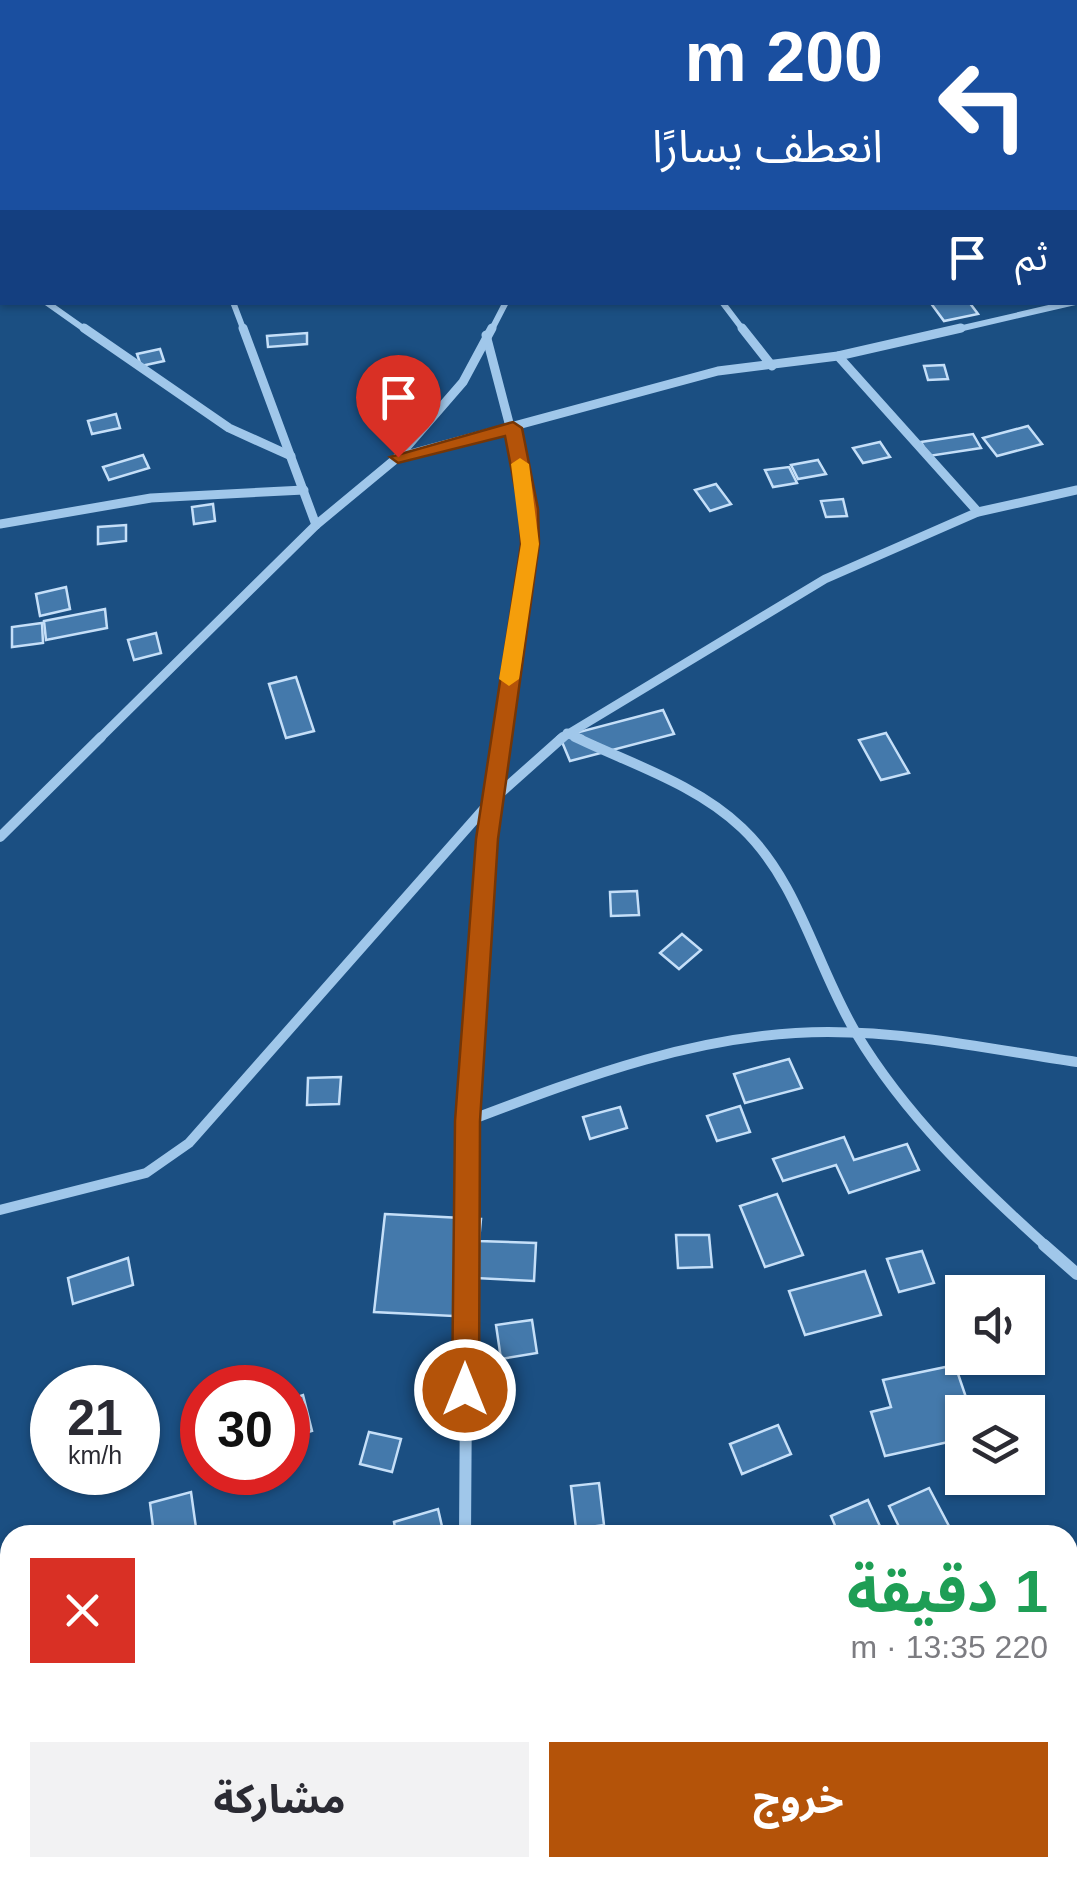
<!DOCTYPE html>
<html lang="ar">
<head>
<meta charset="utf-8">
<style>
	:root { --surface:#fff; --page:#f2f2f3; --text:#2b2b33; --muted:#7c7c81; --accent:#b45309 }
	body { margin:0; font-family:Helvetica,"Noto Sans Arabic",sans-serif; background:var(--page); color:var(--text); direction:rtl; height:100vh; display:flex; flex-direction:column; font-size:38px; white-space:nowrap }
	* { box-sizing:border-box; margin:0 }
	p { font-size:32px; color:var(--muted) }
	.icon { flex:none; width:55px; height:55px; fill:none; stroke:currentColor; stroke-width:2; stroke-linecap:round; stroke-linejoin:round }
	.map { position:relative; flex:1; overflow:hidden; direction:ltr }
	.drawer { position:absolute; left:0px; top:1525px; width:1078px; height:352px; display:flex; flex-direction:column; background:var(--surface); border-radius:30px 30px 0 0; box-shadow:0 2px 8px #0004; direction:rtl }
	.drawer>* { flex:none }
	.guide { position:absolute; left:0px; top:0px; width:1078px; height:305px; box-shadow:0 2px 8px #0004; direction:rtl; background:#1a4fa0; color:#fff; overflow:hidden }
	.fabs { position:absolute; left:945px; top:1275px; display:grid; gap:20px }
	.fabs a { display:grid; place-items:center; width:100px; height:100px; border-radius:0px; background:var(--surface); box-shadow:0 2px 8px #0004; font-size:50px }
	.speed { position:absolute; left:30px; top:1365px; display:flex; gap:20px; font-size:50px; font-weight:700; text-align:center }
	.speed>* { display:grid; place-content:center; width:130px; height:130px; border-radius:50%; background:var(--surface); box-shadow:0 2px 8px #0004; line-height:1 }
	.speed small { font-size:25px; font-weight:400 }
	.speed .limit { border:15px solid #d22; background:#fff; color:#111 }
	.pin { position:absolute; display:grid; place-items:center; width:85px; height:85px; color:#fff; margin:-102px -42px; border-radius:50% 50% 50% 0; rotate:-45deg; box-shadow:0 0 10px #0007 }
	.pin .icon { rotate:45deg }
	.me { position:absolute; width:110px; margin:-55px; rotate:0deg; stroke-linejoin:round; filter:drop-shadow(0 0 8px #0008) }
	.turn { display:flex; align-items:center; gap:35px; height:210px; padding:0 30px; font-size:45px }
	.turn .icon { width:130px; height:130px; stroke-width:2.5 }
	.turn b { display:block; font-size:70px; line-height:85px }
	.then { display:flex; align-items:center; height:95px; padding:0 30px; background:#0003; gap:20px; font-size:38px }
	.round { display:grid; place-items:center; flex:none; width:105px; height:105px; border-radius:0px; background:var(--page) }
	.head { display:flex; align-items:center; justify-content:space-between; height:170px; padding:0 30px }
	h1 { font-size:60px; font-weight:700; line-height:75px; color:#1e9e55 }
	.cta { display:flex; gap:20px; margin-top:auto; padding:20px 30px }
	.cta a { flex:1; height:115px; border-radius:0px; background:var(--accent); color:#fff; font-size:40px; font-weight:700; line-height:115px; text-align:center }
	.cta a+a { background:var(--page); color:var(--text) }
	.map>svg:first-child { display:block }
	.building { fill:#4479ab; stroke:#c5dff8; stroke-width:2.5 }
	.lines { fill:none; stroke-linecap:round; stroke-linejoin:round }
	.minor-far3 { stroke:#a0c7ea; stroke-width:6 }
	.minor-far2 { stroke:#a0c7ea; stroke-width:9 }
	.minor-far1 { stroke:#a0c7ea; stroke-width:10 }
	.minor { stroke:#a0c7ea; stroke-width:12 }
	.route { fill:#b45309; stroke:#753606; stroke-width:2.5 }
	.slow { fill:#f59e0b }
</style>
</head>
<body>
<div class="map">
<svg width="1077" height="1877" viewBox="0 0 1077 1877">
	<rect width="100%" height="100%" fill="#1b4f82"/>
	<g class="building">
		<polygon points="930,302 969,302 978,314 944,321"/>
		<polygon points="307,333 307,344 268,347 267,336"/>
		<polygon points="160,349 164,361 141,366 137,354"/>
		<polygon points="944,365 948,379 928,380 924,366"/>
		<polygon points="116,414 120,428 92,434 88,421"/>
		<polygon points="1028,426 1042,444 997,456 983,438"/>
		<polygon points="973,434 981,448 929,456 921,442"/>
		<polygon points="880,442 890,457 863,463 853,448"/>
		<polygon points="143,455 149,468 109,480 103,467"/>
		<polygon points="818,460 826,474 798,479 791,465"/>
		<polygon points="789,467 797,483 773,487 765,470"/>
		<polygon points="716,484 731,504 710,511 695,490"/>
		<polygon points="843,499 847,516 826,517 821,501"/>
		<polygon points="213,504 215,521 194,524 192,507"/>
		<polygon points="126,525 126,541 98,544 98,527"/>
		<polygon points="66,587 70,609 40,616 36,594"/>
		<polygon points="105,609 107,628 46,640 44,621"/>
		<polygon points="42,623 43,643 12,647 12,627"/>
		<polygon points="156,633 161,653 134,660 128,640"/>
		<polygon points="296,677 314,731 286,738 269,684"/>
		<polygon points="663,710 674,734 570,761 560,737"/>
		<polygon points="886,733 909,773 881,780 859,740"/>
		<polygon points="637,891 639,915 611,916 610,892"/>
		<polygon points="682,934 701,950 679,969 660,953"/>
		<polygon points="789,1059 802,1088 745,1103 734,1074"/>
		<polygon points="341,1077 339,1104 307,1105 308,1078"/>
		<polygon points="740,1106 750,1132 717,1141 707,1116"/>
		<polygon points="620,1107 627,1128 590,1139 583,1117"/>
		<polygon points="844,1137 854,1160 907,1144 919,1170 849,1193 836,1165 783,1181 773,1159"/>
		<polygon points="777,1194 803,1255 765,1267 740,1206"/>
		<polygon points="385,1214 481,1219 479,1241 536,1243 534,1281 456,1277 453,1316 374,1312"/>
		<polygon points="676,1235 709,1235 712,1267 678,1268"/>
		<polygon points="922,1251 934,1283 899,1292 887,1259"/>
		<polygon points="128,1258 133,1285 73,1304 68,1278"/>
		<polygon points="865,1271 881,1315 805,1335 789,1291"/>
		<polygon points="532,1320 537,1353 501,1359 496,1325"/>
		<polygon points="955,1365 971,1412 962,1412 962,1439 885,1456 871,1412 891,1407 883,1380"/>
		<polygon points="303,1395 312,1431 288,1438 288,1400"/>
		<polygon points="778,1425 791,1454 742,1474 730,1444"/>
		<polygon points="369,1432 401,1439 392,1472 360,1464"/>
		<polygon points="599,1483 604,1525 576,1529 571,1486"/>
		<polygon points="929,1488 949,1526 928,1535 903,1535 889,1506"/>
		<polygon points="191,1492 197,1535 154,1535 150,1503"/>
		<polygon points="868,1500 884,1535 839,1535 831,1516"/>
		<polygon points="438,1509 444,1535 396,1535 394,1522"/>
		<polygon points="140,1868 240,1868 242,1876 141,1877"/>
	</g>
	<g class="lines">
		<g class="minor-far3">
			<polyline points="777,0 787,0"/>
			<polyline points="96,2 112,0"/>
			<polyline points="742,2 754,0"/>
			<polyline points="46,302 87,331"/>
			<polyline points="233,302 244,331"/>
			<polyline points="722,302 744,331"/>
			<polyline points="491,331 506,302"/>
			<polyline points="950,331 1075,302"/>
		</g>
		<g class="minor-far2">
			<polyline points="84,328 229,428 291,456"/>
			<polyline points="243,328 316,525"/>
			<polyline points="742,328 772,366"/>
			<polyline points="486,335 520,465 530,544 500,739"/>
			<polyline points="838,356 978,512"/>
			<polyline points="399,457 718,371 838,356 961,328"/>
			<polyline points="0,524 151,498 304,490"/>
			<polyline points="567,733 581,739"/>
			<polyline points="99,739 316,525 398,457 463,382 492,328"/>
			<polyline points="560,739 825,579 978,512 1077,490"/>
		</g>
		<g class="minor-far1">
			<path d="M575,737C631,764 696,784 742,828C799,882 816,966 856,1033C905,1115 976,1183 1047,1247"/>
			<polyline points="0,837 101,737"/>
			<path d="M468,1121C584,1077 702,1032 828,1032C912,1032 995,1050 1077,1062"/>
			<polyline points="0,1210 146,1173 189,1143 490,802 563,737"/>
			<path d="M467,1247C468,1078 474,905 500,737"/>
		</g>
		<g class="minor">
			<polyline points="1044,1245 1077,1274"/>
			<polyline points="465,1535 467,1245"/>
			<polyline points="1068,1708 1077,1704"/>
			<polyline points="497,1868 499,1877"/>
			<polyline points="886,1877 895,1868"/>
		</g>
	</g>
	<polygon class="route" points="513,422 522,428 538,509 539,544 498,839 480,1121 479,1390 475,1400 465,1404 456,1400 452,1390 455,1121 476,839 521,544 519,509 505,436 398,463 390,457"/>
	<polygon class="slow" points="520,458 529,464 539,544 519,679 509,686 499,679 521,544 511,464"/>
</svg>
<div class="fabs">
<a><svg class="icon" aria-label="sound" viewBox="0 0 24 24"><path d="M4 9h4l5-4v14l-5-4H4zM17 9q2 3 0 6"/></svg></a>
<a><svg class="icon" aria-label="layers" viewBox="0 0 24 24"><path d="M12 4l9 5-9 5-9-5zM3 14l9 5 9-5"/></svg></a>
</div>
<div class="speed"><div>21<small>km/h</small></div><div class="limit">30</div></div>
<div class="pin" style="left:398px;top:457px;background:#d93025"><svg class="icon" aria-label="arrive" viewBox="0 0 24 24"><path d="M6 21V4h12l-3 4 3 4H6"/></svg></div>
<svg class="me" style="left:465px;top:1390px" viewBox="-20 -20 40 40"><circle r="17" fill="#b45309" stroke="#fff" stroke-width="3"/><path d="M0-11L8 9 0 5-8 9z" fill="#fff"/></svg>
<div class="guide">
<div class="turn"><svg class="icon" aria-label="left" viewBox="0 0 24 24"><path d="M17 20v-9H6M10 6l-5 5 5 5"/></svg><div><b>200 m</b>انعطف يسارًا</div></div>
<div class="then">ثم<svg class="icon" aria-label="arrive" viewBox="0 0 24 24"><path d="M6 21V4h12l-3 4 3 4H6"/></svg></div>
</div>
<section class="drawer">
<div class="head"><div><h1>1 دقيقة</h1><p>220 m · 13:35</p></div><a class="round" style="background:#d93025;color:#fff"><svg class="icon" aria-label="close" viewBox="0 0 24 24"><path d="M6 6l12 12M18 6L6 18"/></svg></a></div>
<div class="cta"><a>خروج</a><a>مشاركة</a></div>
</section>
</div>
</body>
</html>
